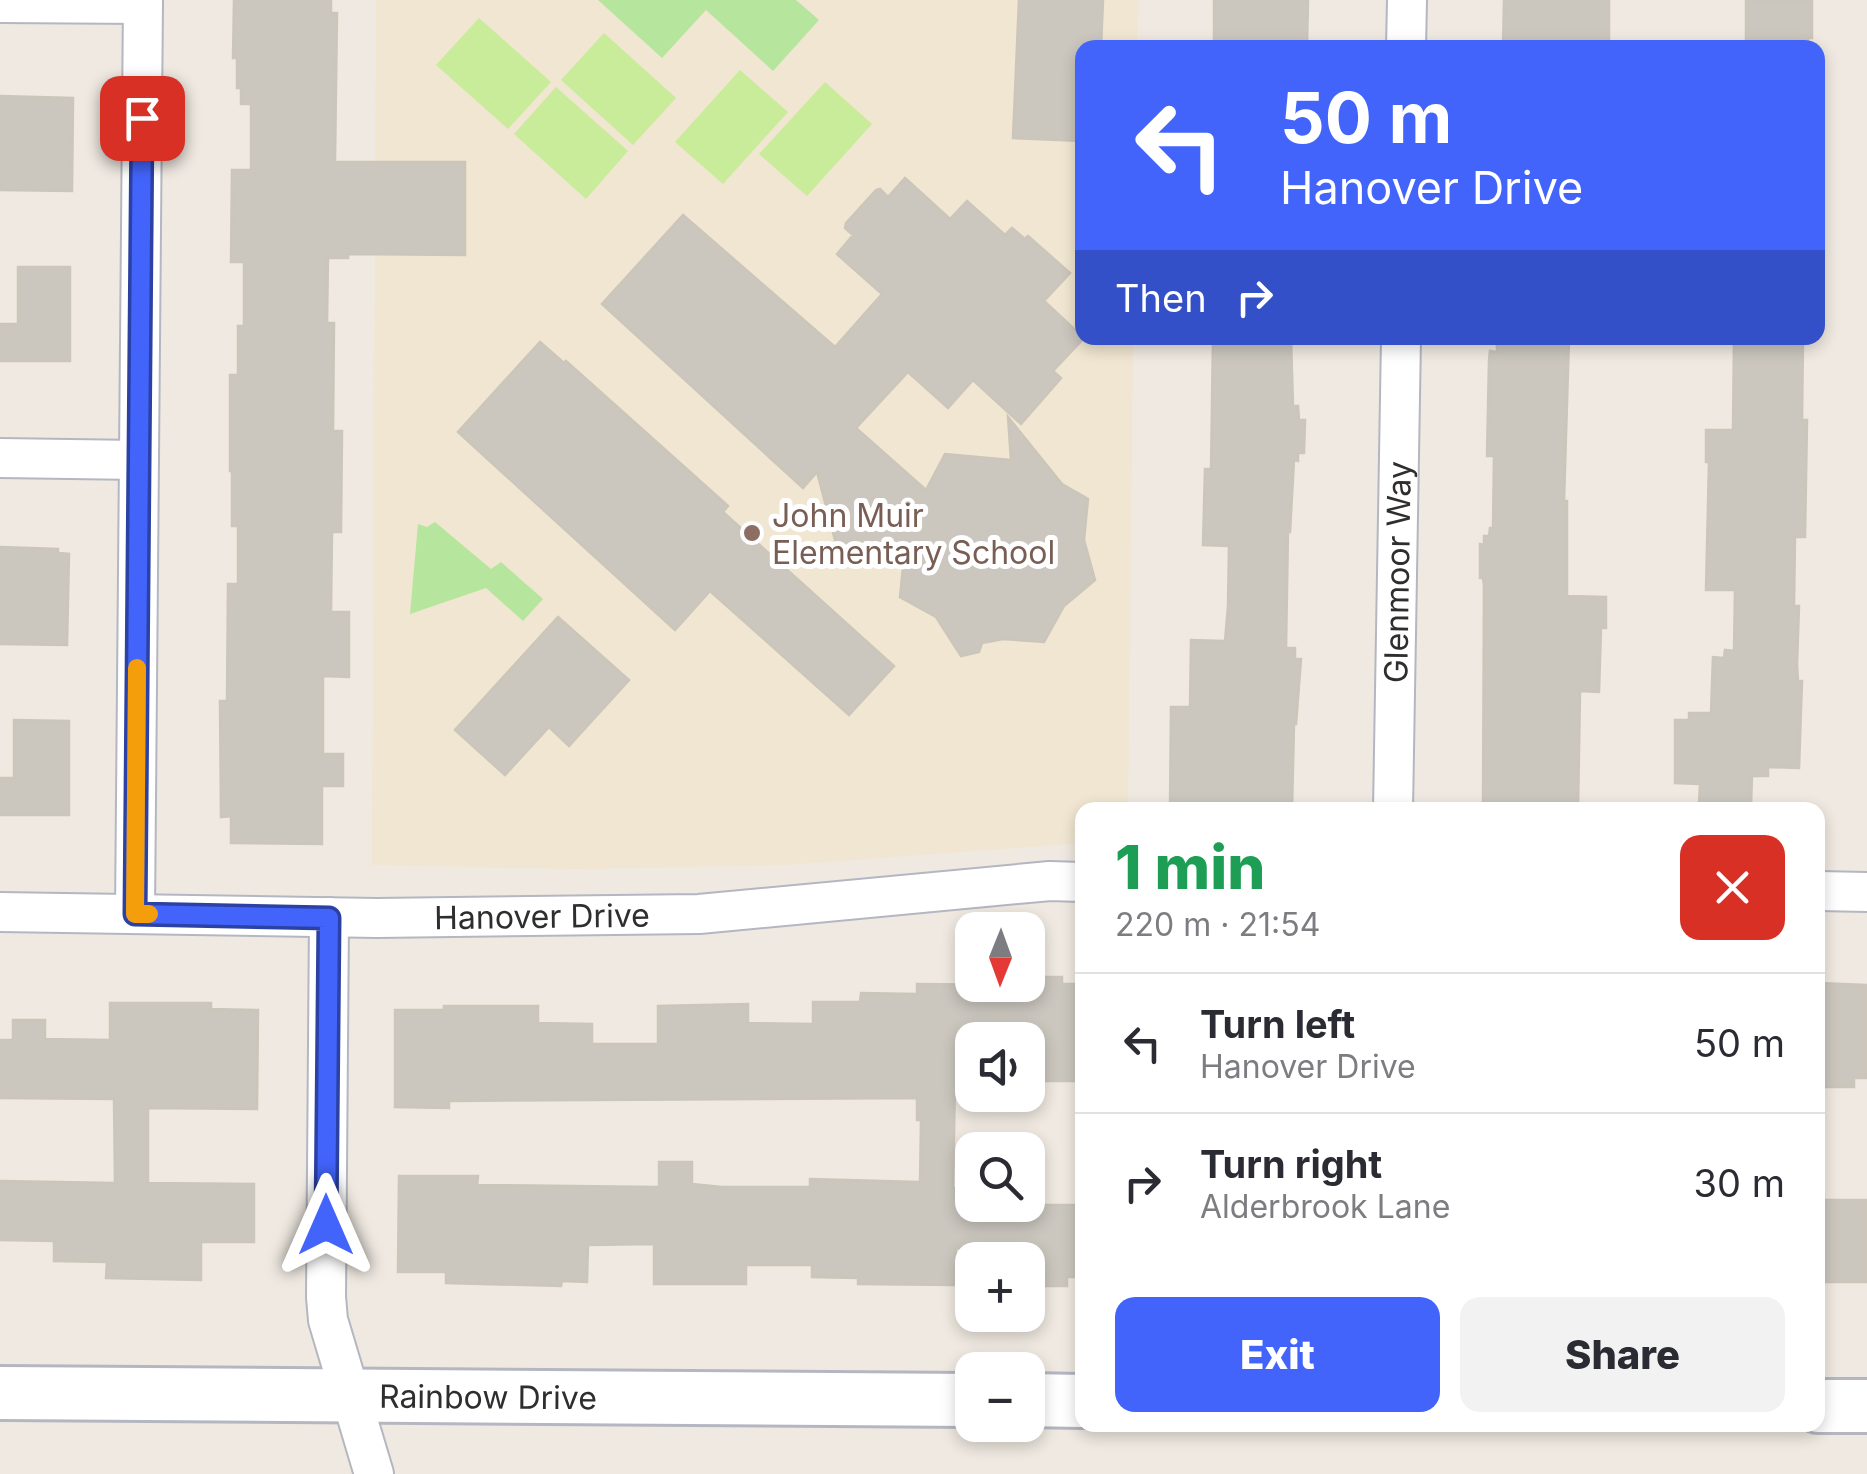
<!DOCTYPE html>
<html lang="en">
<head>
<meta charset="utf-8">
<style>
	:root { --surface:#fff; --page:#f2f2f3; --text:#2b2b33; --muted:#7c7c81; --line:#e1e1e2; --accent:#4264fb }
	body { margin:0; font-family:Inter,sans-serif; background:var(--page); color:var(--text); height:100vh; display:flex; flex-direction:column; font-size:38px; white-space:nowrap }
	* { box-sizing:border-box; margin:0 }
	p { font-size:32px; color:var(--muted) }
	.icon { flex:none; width:55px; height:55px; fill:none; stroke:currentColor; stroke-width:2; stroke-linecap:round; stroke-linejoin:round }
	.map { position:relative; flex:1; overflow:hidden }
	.side { position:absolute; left:1075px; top:802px; width:750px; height:630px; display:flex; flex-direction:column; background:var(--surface); border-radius:20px; box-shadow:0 5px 15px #0003 }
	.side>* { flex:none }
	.hud { position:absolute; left:1075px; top:40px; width:750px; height:305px; border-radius:20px; box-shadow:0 5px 15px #0003; background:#4264fb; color:#fff; overflow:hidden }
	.needle { width:65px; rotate:181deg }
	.controls { position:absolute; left:955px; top:912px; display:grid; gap:20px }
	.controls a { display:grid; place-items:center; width:90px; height:90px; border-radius:20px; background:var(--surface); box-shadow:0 5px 15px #0003; font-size:50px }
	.pin { position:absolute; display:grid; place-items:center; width:85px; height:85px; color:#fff; margin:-42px; border-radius:20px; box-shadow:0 5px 15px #0006 }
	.me { position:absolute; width:110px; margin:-55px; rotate:0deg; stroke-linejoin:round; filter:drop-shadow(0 0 8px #0008) }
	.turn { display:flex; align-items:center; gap:35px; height:210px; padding:0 40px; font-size:45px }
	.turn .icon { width:130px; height:130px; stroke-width:2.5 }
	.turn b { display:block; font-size:70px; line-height:85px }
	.then { display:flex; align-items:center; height:95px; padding:0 40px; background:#0003; gap:20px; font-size:38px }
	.round { display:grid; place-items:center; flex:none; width:105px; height:105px; border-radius:20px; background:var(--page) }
	.head { display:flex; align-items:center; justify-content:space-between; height:170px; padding:0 40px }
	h1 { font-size:60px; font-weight:800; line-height:75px; color:#1e9e55 }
	.primary-button { display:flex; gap:20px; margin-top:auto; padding:20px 40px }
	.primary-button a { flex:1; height:115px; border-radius:20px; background:var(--accent); color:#fff; font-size:40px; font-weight:800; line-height:115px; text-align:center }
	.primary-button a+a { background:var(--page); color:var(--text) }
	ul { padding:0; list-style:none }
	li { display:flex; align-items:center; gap:30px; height:140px; padding:0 40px; border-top:2px solid var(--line) }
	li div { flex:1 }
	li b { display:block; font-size:38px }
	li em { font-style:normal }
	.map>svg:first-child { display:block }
	.education { fill:#f0e6d1 }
	.green { fill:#b6e59e }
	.pitch { fill:#c9ec9a }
	.building { fill:#cbc7bf; stroke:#cbc5ba; stroke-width:2.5 }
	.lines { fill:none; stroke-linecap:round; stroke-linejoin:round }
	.street-casing { stroke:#b4b7c1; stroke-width:42 }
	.secondary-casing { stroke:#b4b7c1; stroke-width:58 }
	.street { stroke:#fff; stroke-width:38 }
	.secondary { stroke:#fff; stroke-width:52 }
	.route-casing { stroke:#2b41a3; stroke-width:25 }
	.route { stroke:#4264fb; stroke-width:18 }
	.slow { stroke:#f59e0b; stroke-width:18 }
	.education-dot { fill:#8d6e63; stroke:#fff; stroke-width:4 }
	.labels { text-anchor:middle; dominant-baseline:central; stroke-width:10; stroke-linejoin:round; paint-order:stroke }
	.education-label { font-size:32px; fill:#785e54; stroke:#fff; text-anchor:start }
	.street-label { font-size:32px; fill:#2e2e2e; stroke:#fff }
</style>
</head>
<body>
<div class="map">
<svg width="1867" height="1474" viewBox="0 0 1867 1474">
	<rect width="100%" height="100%" fill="#efe9e1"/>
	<polygon class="education" points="376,0 1138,0 1137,47 1082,48 1082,338 1133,338 1128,810 1082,810 1082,843 786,865 576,869 372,865"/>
	<g class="green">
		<polygon points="598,0 796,0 819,20 773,71 706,10 662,58"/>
		<polygon points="435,522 491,569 501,562 543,599 523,621 486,588 410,614 418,524 427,527"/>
	</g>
	<g class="pitch">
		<polygon points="479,18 551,82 508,129 436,65"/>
		<polygon points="604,33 676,98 633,145 561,80"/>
		<polygon points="740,70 788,112 723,184 675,142"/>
		<polygon points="825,82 872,124 807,196 759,154"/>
		<polygon points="556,87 628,151 586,199 514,134"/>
	</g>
	<g class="building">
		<polygon points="234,0 331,0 331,13 337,13 335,162 465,162 465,255 348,254 348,258 328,258 327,323 334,323 333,431 342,431 341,532 332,532 331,612 349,612 349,677 323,676 323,754 343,754 343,786 322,786 322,844 231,843 231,816 221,817 220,701 227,701 228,584 238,584 238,526 232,526 232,471 230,471 230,375 238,375 238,326 244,326 244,262 231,262 232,170 251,170 251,104 241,104 241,88 237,88 237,58 233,58"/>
		<polygon points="1019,0 1103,0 1101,48 1082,48 1082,141 1013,138"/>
		<polygon points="1214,0 1308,0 1307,45 1238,48 1238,45 1214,45"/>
		<polygon points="1504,0 1609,0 1609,48 1503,48"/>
		<polygon points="1746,0 1812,1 1812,38 1808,38 1808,48 1746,48"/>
		<polygon points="0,96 73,98 72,191 0,190"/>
		<polygon points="905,178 950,219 967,201 1005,235 1012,228 1025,239 1028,236 1070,273 1044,301 1084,338 1053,371 1061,378 1021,424 973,380 948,408 908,372 856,428 926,490 945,454 1011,460 1008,417 1062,484 1088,499 1084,540 1095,580 1064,606 1044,642 1003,639 982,643 979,652 961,656 936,617 900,597 904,557 841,563 817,472 803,488 602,304 683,215 835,347 882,294 837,254 853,235 845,228 846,223 876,190 880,189 888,197"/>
		<polygon points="18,267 70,267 70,361 0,361 0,324 18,324"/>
		<polygon points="1213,338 1291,338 1293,406 1298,406 1299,420 1305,420 1304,453 1298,453 1298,461 1294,460 1290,532 1288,532 1286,648 1295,648 1295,659 1301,659 1296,724 1294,724 1292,810 1170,810 1171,707 1190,707 1191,640 1225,641 1228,606 1229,546 1203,545 1205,469 1211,469"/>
		<polygon points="1497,338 1569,338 1564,501 1567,501 1567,596 1606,597 1606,628 1601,628 1599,692 1580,691 1578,810 1488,810 1483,807 1484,586 1483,578 1480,578 1480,544 1484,545 1484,536 1489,536 1490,528 1493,528 1494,456 1487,456 1489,360 1490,351 1497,352"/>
		<polygon points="1734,338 1803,338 1802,420 1807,420 1805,537 1795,537 1794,606 1799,606 1797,665 1798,681 1802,681 1799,768 1768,767 1768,776 1752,776 1751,806 1699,805 1700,784 1675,783 1675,720 1689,720 1689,713 1711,713 1713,657 1724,658 1725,650 1734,651 1735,590 1706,590 1709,462 1706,462 1706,430 1733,430"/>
		<polygon points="540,342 564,363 566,361 728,506 723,512 894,666 849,715 710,591 675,630 458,432"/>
		<polygon points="0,547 58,549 58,553 69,554 67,645 0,644"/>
		<polygon points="558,617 629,680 569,746 549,727 505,775 455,730"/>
		<polygon points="14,720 69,721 69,815 0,815 0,778 14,778"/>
		<polygon points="1028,977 1062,977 1062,984 1082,984 1082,1081 1028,1081 1028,1040 972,1040 972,1081 955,1081 953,1188 972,1189 972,1205 1082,1205 1082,1277 1067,1277 1067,1286 1028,1286 1028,1260 1019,1260 1019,1249 956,1248 955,1285 858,1284 858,1278 812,1277 812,1265 746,1265 746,1284 654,1284 654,1244 588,1245 587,1282 562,1281 561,1286 446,1283 446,1272 398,1272 399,1176 478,1176 477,1185 659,1187 659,1162 692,1162 692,1184 722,1187 810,1187 810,1179 920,1182 921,1120 917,1120 917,1098 449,1101 449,1108 395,1107 395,1010 444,1010 444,1006 538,1006 538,1023 592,1024 592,1044 658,1044 658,1006 748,1004 748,1023 813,1024 813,1002 860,1002 861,993 917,994 917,984 1028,985"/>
		<polygon points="1818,983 1867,985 1867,1078 1854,1078 1854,1087 1818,1087"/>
		<polygon points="110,1003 211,1003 211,1009 258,1010 257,1109 148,1108 148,1183 254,1184 254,1242 201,1242 201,1280 106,1278 107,1262 54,1261 54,1241 0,1240 0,1181 115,1183 114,1099 0,1098 0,1040 13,1040 13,1020 45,1020 45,1039 110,1040"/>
		<rect x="1818" y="1200" width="49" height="82"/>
	</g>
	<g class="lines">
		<g class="street-casing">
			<g id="street">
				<polyline points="0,3 143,4"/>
				<polyline points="1406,48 1407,0"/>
				<polyline points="0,458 139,460"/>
				<path id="s1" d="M1393,810L1401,338"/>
				<polyline points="1818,891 1867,892"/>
				<path id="s2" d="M0,912L377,918L699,914L1050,881L1082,882"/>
				<polyline points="135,914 143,0"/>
				<polyline points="329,917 326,1297 328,1320 374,1474"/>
			</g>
		</g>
		<g class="secondary-casing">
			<g id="secondary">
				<path id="s3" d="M0,1393L972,1400"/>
				<polyline points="1028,1400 1082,1401"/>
				<polyline points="1818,1406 1867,1406"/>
			</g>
		</g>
		<use href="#street" class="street"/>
		<use href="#secondary" class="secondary"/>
	</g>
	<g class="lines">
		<g class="route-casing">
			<polyline id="route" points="142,118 135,914 329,918 326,1225"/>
		</g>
		<use href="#route" class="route"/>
		<polyline class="slow" points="137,668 135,914 149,914"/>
	</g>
	<circle class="education-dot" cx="752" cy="533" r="10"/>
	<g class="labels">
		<g class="education-label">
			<text x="772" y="515">John Muir<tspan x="772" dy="37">Elementary School</tspan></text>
		</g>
		<g class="street-label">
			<text stroke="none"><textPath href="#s1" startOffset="238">Glenmoor Way</textPath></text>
			<text stroke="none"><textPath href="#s2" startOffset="542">Hanover Drive</textPath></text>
			<text stroke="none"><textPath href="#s3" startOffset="488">Rainbow Drive</textPath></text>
		</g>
	</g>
</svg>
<div class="controls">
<a><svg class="needle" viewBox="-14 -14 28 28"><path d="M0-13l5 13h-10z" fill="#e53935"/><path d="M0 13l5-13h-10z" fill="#7c7c81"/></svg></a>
<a><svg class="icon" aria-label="sound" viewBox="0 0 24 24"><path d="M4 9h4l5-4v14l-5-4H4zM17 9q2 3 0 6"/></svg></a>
<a><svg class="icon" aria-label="search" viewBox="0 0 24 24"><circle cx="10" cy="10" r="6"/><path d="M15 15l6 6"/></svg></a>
<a>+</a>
<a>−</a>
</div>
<div class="pin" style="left:142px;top:118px;background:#d93025"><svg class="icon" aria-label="arrive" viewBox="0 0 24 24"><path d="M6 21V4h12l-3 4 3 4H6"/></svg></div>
<svg class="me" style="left:326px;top:1225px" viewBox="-20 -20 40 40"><path d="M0-17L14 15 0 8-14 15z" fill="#4264fb" stroke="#fff" stroke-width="4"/></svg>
<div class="hud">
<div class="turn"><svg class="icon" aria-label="left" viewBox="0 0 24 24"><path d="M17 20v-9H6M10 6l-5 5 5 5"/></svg><div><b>50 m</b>Hanover Drive</div></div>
<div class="then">Then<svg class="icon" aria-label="right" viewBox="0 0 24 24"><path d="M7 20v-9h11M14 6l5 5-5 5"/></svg></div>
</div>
<section class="side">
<div class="head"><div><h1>1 min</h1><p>220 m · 21:54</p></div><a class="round" style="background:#d93025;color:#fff"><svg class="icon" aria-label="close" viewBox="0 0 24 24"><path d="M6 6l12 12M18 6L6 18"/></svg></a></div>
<ul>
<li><svg class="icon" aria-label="left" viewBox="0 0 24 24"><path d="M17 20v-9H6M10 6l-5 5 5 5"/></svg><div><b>Turn left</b><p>Hanover Drive</p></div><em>50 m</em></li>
<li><svg class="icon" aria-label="right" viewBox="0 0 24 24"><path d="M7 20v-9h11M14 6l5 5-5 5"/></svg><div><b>Turn right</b><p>Alderbrook Lane</p></div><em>30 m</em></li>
</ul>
<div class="primary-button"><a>Exit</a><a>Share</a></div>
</section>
</div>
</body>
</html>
